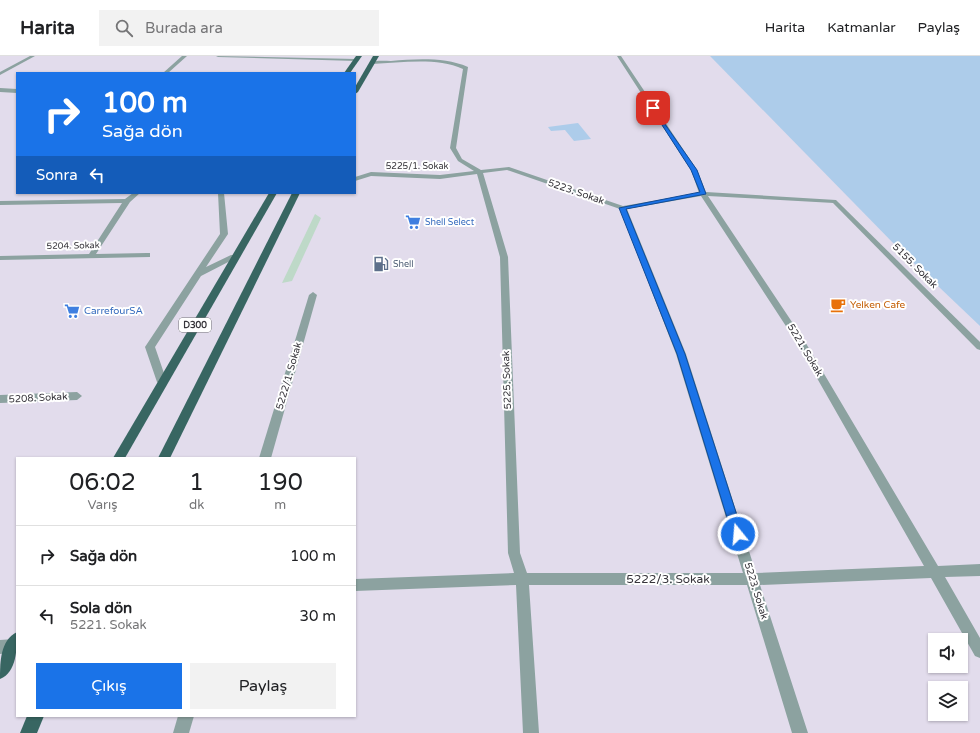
<!DOCTYPE html>
<html lang="tr">
<head>
<meta charset="utf-8">
<style>
	:root { --surface:#fff; --page:#f2f2f2; --text:#202124; --muted:#757577; --line:#e0e0e0; --accent:#1a73e8 }
	body { margin:0; font-family:"Varela Round",sans-serif; background:var(--page); color:var(--text); height:100vh; display:flex; flex-direction:column; font-size:15px; white-space:nowrap }
	* { box-sizing:border-box; margin:0 }
	p { font-size:13px; color:var(--muted) }
	.icon { flex:none; width:22px; height:22px; fill:none; stroke:currentColor; stroke-width:2; stroke-linecap:round; stroke-linejoin:round }
	.map { position:relative; flex:1; overflow:hidden }
	.sheet { position:absolute; left:16px; top:401px; width:340px; height:260px; display:flex; flex-direction:column; background:var(--surface); border-radius:0px; box-shadow:0 1px 3px #0004 }
	.sheet>* { flex:none }
	.hud { position:absolute; left:16px; top:16px; width:340px; height:122px; border-radius:0px; box-shadow:0 1px 3px #0004; background:#1a73e8; color:#fff; overflow:hidden }
	.buttons { position:absolute; left:928px; top:577px; display:grid; gap:8px }
	.buttons a { display:grid; place-items:center; width:40px; height:40px; border-radius:0px; background:var(--surface); box-shadow:0 1px 3px #0004; font-size:20px }
	.pin { position:absolute; display:grid; place-items:center; width:34px; height:34px; color:#fff; margin:-17px; border-radius:8px; box-shadow:0 2px 6px #0006 }
	.me { position:absolute; width:44px; margin:-22px; rotate:343deg; stroke-linejoin:round; filter:drop-shadow(0 0 3px #0008) }
	.turn { display:flex; align-items:center; gap:14px; height:84px; padding:0 20px; font-size:18px }
	.turn .icon { width:52px; height:52px; stroke-width:2.5 }
	.turn b { display:block; font-size:28px; line-height:34px }
	.then { display:flex; align-items:center; height:38px; padding:0 20px; background:#0003; gap:8px; font-size:15px }
	.eta { display:flex; justify-content:space-evenly; align-items:center; height:68px; text-align:center }
	.eta b { font-size:24px; font-weight:600; line-height:28px }
	.cta { display:flex; gap:8px; margin-top:auto; padding:8px 20px }
	.cta a { flex:1; height:46px; border-radius:0px; background:var(--accent); color:#fff; font-size:16px; font-weight:600; line-height:46px; text-align:center }
	.cta a+a { background:var(--page); color:var(--text) }
	ul { padding:0; list-style:none }
	li { display:flex; align-items:center; gap:12px; height:60px; padding:0 20px; border-top:1px solid var(--line) }
	li div { flex:1 }
	li b { display:block; font-size:15px }
	li em { font-style:normal }
	header { display:flex; align-items:center; gap:24px; box-sizing:border-box; height:56px; padding:0 20px; background:var(--surface); border-bottom:1px solid var(--line) }
	header strong { font-size:19px }
	nav { display:flex; gap:22px; margin-inline-start:auto; font-size:14px }
	.search { width:280px; height:36px; background:var(--page); display:flex; align-items:center; gap:10px; box-sizing:border-box; padding:0 14px; border-radius:0px; color:var(--muted); font-size:15px }
	.map>svg:first-child { display:block }
	.green { fill:#bed9c8 }
	.water { fill:#adccea }
	.lines { fill:none; stroke-linecap:round; stroke-linejoin:round }
	.minor { fill:#8ca2a0; fill-rule:evenodd }
	.tertiary { fill:#8ca2a0; fill-rule:evenodd }
	.trunk { fill:#386662; fill-rule:evenodd }
	.route { fill:#1a73e8; stroke:#114b97 }
	.labels { text-anchor:middle; dominant-baseline:central; stroke-width:4; stroke-linejoin:round; paint-order:stroke }
	.far-street-label { font-size:9px; fill:#37353b; stroke:#fff }
	.far-shop-label { font-size:9px; fill:#366cbe; stroke:#fff; text-anchor:start }
	.far-service-label { font-size:9px; fill:#4e5e75; stroke:#fff; text-anchor:start }
	.shield { fill:#fff; stroke:#737276; stroke-width:1 }
	.shield-label { font-size:9px; font-weight:bold; fill:#37353b }
	.street-label { font-size:10px; fill:#37353b; stroke:#fff }
	.food-label { font-size:10px; fill:#c56008; stroke:#fff; text-anchor:start }
	.shop-label { font-size:10px; fill:#366cbe; stroke:#fff; text-anchor:start }
	.near-street-label { font-size:12px; fill:#37353b; stroke:#fff }
</style>
</head>
<body>
<header>
<strong>Harita</strong>
<div class="search"><svg class="icon" aria-label="search" viewBox="0 0 24 24"><circle cx="10" cy="10" r="6"/><path d="M15 15l6 6"/></svg>Burada ara</div>
<nav><a>Harita</a><a>Katmanlar</a><a>Paylaş</a></nav>
</header>
<div class="map">
<svg width="980" height="677" viewBox="0 0 980 677">
	<rect width="100%" height="100%" fill="#e2dcec"/>
	<polygon class="green" points="315,158 321,162 292,225 282,227"/>
	<g class="water">
		<polygon points="710,0 980,0 980,270 898,192"/>
		<polygon points="578,67 591,83 574,85 565,74 551,75 548,71"/>
	</g>
	<g class="lines">
		<g class="minor">
			<polygon points="30,0 35,0 0,19 0,16"/>
			<polygon points="182,0 187,0 168,17 163,17"/>
			<path d="M617,0H621L697,114L706,136L836,144V146L834,147L708,140L804,284L938,510L980,508V520L945,521L980,582V602L975,600L931,522L760,529L808,677H792L747,529H529L539,677H523L516,529L355,535V523L514,517L508,497L500,201L477,118L440,123L371,120L355,125V121L371,116L440,119L474,115L458,105L450,92L463,13C436,1 401,7 372,8L370,7C375,4 384,5 391,5C416,3 444,1 468,11L456,92L462,103L481,114L509,111L623,150L699,137L691,114ZM507,114L620,153L676,298L743,517H527L520,497L508,201L483,117ZM701,140L797,287L924,510L756,517L686,298L627,153Z"/>
			<polygon points="0,32 17,33 17,37 0,36"/>
			<polygon points="133,137 140,137 130,146 96,198 147,197 150,197 150,201 0,204 0,200 89,198 122,147 0,149 0,145 125,143"/>
			<polygon points="218,137 224,137 228,178 206,211 231,199 237,199 238,201 201,220 155,291 167,326 162,330 157,326 145,291 220,178"/>
			<polygon points="313,236 317,239 271,402 259,402 309,239"/>
			<polygon points="77,336 82,340 77,344 0,347 0,339"/>
			<polygon points="14,583 17,584 17,596 0,598 0,584"/>
			<polygon points="178,660 194,660 189,677 173,677"/>
		</g>
		<g class="tertiary">
			<polygon points="216,0 356,3 358,4 356,5 218,1"/>
			<polygon points="832,144 836,144 980,286 980,294 977,293 832,146"/>
		</g>
		<g class="trunk">
			<polygon points="356,0 362,0 350,17 344,17"/>
			<polygon points="373,0 379,0 358,36 355,38 355,31"/>
			<polygon points="269,137 277,137 125,402 113,402"/>
			<polygon points="292,137 300,137 170,402 158,402"/>
			<path d="M17,576C17,592 17,616 0,623C0,607 0,584 17,576Z"/>
			<polygon points="27,660 44,660 37,677 20,677"/>
		</g>
	</g>
	<polygon class="route" points="653,51 697,114 706,138 626,153 685,298 743,478 742,481 738,483 734,481 732,478 677,298 619,152 700,136 691,114 651,52"/>
	<defs>
		<g id="supermarket-bare" transform="scale(1.2)"><path d="M-6-5.5h2.5l.6 2H6L4.5 2H-2.5L-4.4-4H-6ZM-1.5 3.2a1.3 1.3 0 1 0 .1 0ZM3 3.2a1.3 1.3 0 1 0 .1 0Z" fill="#3f7fe0" stroke="#fff" stroke-width="2.5" paint-order="stroke"/></g>
		<g id="fuel-bare" transform="scale(1.2)"><path d="M-5.5-6h7V0h2V4h1.3V-2.5L3-4.5l.8-.8L6-3V5H2.5V1h-1V6h-7ZM-4.2-4.7v3.2H.2V-4.7Z" fill="#5c6f8a" stroke="#fff" stroke-width="2.5" paint-order="stroke"/></g>
		<g id="cafe-bare" transform="scale(1.2)"><path d="M-5.5-4.5H6V0H3Q3 3.5 0 3.5H-2.5Q-5.5 3.5-5.5 0ZM3-3.2v2h1.7v-2ZM-6 4.5H4V6H-6Z" fill="#e8710a" stroke="#fff" stroke-width="2.5" paint-order="stroke"/></g>
	</defs>
	<g fill-rule="evenodd">
		<use href="#supermarket-bare" x="413" y="166"/>
		<use href="#fuel-bare" x="381" y="208"/>
		<use href="#cafe-bare" x="838" y="249"/>
		<use href="#supermarket-bare" x="72" y="255"/>
	</g>
	<g class="labels">
		<g class="far-street-label">
			<text x="417" y="110">5225/1. Sokak</text>
			<text transform="translate(73 190) rotate(-1)">5204. Sokak</text>
		</g>
		<g class="far-shop-label">
			<text x="425" y="166">Shell Select</text>
		</g>
		<g class="far-service-label">
			<text x="393" y="208">Shell</text>
		</g>
		<rect class="shield" x="179" y="262" width="32" height="14" rx="3"/>
		<g class="shield-label">
			<text x="195" y="269">D300</text>
		</g>
		<g class="street-label">
			<text transform="translate(576 136) rotate(19)">5223. Sokak</text>
			<text transform="translate(915 210) rotate(45)">5155. Sokak</text>
			<text transform="translate(805 294) rotate(59)">5221. Sokak</text>
			<text transform="translate(289 320) rotate(-74)">5222/1. Sokak</text>
			<text transform="translate(507 324) rotate(-92)">5225. Sokak</text>
			<text transform="translate(38 342) rotate(-3)">5208. Sokak</text>
			<text transform="translate(756 535) rotate(73)">5223. Sokak</text>
		</g>
		<g class="food-label">
			<text x="850" y="249">Yelken Cafe</text>
		</g>
		<g class="shop-label">
			<text x="84" y="255">CarrefourSA</text>
		</g>
		<g class="near-street-label">
			<text x="668" y="523">5222/3. Sokak</text>
		</g>
	</g>
</svg>
<div class="buttons">
<a><svg class="icon" aria-label="sound" viewBox="0 0 24 24"><path d="M4 9h4l5-4v14l-5-4H4zM17 9q2 3 0 6"/></svg></a>
<a><svg class="icon" aria-label="layers" viewBox="0 0 24 24"><path d="M12 4l9 5-9 5-9-5zM3 14l9 5 9-5"/></svg></a>
</div>
<div class="pin" style="left:653px;top:52px;background:#d93025"><svg class="icon" aria-label="arrive" viewBox="0 0 24 24"><path d="M6 21V4h12l-3 4 3 4H6"/></svg></div>
<svg class="me" style="left:738px;top:478px" viewBox="-20 -20 40 40"><circle r="17" fill="#1a73e8" stroke="#fff" stroke-width="3"/><path d="M0-11L8 9 0 5-8 9z" fill="#fff"/></svg>
<div class="hud">
<div class="turn"><svg class="icon" aria-label="right" viewBox="0 0 24 24"><path d="M7 20v-9h11M14 6l5 5-5 5"/></svg><div><b>100 m</b>Sağa dön</div></div>
<div class="then">Sonra<svg class="icon" aria-label="left" viewBox="0 0 24 24"><path d="M17 20v-9H6M10 6l-5 5 5 5"/></svg></div>
</div>
<section class="sheet">
<div class="eta">
<div><b>06:02</b><p>Varış</p></div>
<div><b>1</b><p>dk</p></div>
<div><b>190</b><p>m</p></div>
</div>
<ul>
<li><svg class="icon" aria-label="right" viewBox="0 0 24 24"><path d="M7 20v-9h11M14 6l5 5-5 5"/></svg><div><b>Sağa dön</b></div><em>100 m</em></li>
<li><svg class="icon" aria-label="left" viewBox="0 0 24 24"><path d="M17 20v-9H6M10 6l-5 5 5 5"/></svg><div><b>Sola dön</b><p>5221. Sokak</p></div><em>30 m</em></li>
</ul>
<div class="cta"><a>Çıkış</a><a>Paylaş</a></div>
</section>
</div>
</body>
</html>
